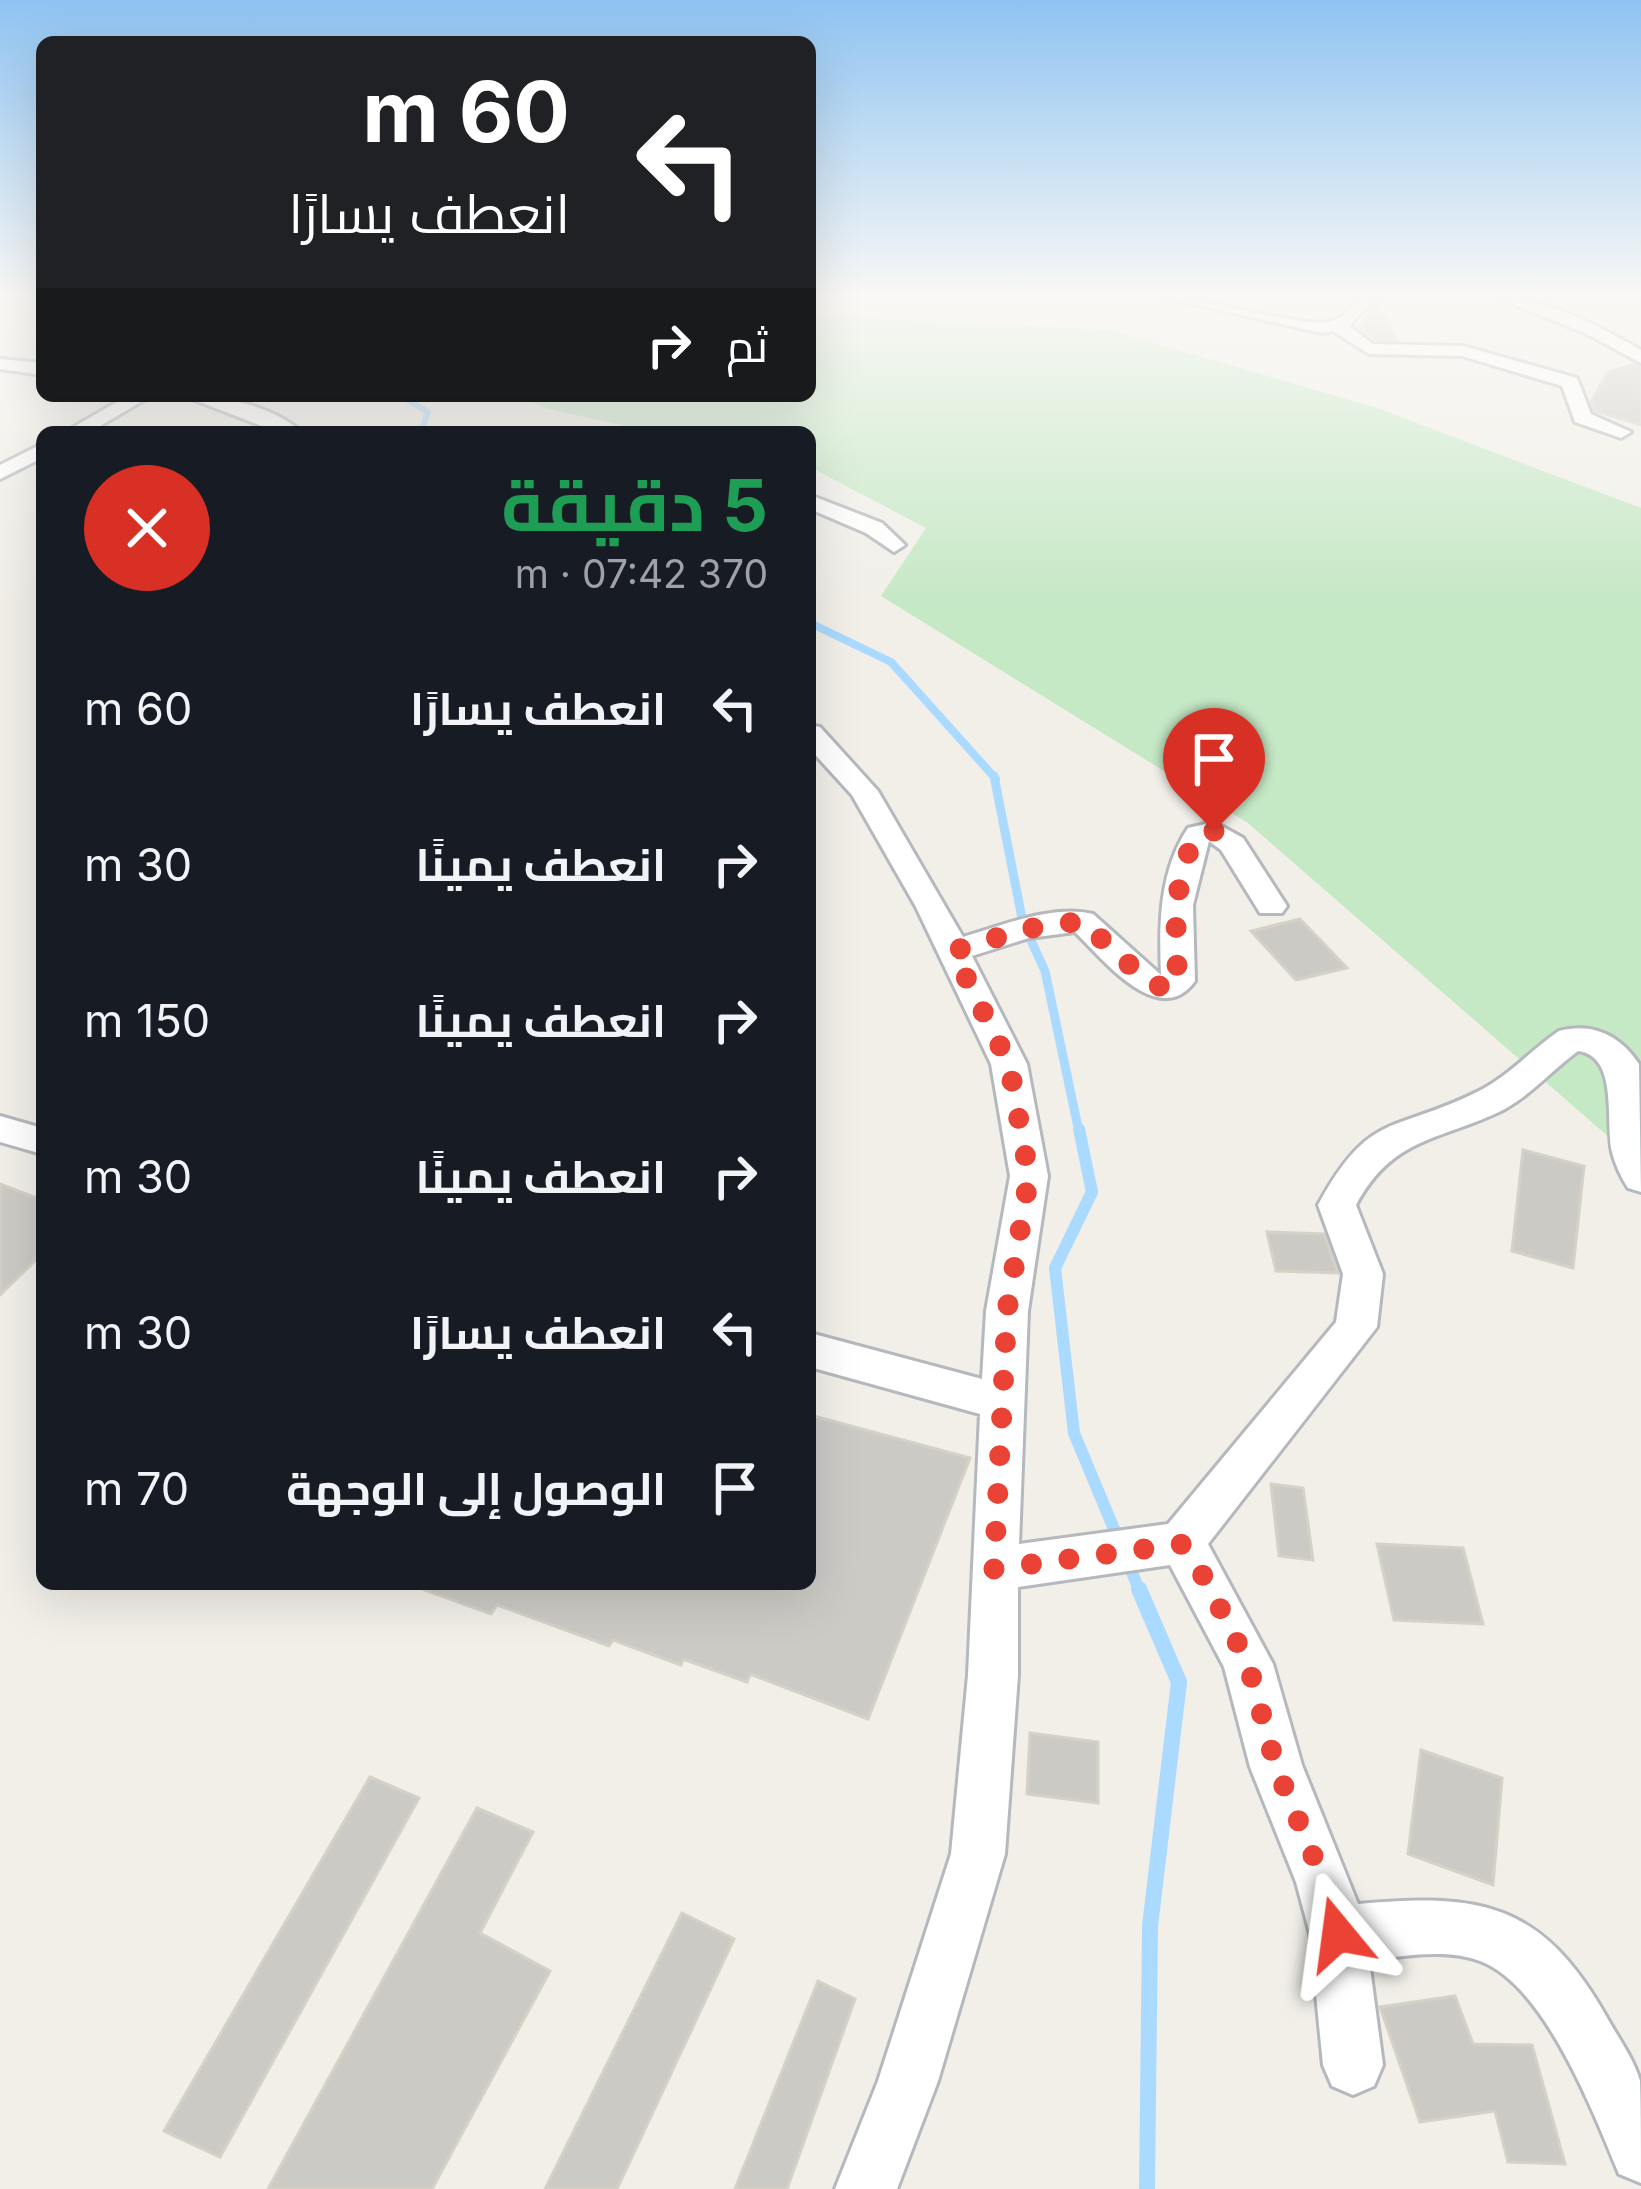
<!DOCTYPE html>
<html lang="ar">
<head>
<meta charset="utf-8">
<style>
	:root { --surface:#171b24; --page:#20242c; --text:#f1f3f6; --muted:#9ea1a6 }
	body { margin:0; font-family:Inter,Cairo,sans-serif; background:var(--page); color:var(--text); direction:rtl; height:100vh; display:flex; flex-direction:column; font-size:45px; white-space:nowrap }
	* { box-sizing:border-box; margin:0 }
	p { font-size:39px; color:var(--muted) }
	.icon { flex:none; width:66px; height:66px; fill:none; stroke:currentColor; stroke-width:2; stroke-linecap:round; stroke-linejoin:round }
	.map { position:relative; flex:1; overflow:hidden; direction:ltr }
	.details { position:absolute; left:36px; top:426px; width:780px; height:1164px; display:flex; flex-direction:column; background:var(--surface); border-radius:18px; box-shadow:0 12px 48px #0002; direction:rtl }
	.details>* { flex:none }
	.hud { position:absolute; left:36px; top:36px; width:780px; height:366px; border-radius:18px; box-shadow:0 12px 48px #0002; direction:rtl; background:#202124; color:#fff; overflow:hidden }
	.pin { position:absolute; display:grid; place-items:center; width:102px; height:102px; color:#fff; margin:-123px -51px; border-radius:50% 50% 50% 0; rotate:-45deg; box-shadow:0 0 12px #0007 }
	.pin .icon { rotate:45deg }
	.me { position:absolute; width:132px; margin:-66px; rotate:344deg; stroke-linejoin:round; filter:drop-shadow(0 0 9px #0008) }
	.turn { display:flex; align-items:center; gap:42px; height:252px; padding:0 48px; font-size:54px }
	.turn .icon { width:156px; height:156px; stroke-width:2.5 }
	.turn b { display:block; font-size:84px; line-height:102px }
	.then { display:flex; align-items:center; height:114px; padding:0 48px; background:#0003; gap:24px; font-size:45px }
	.round { display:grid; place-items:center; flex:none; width:126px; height:126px; border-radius:63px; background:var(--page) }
	.headline { display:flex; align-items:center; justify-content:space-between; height:204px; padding:0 48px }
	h1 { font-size:72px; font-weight:700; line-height:90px; color:#1e9e55 }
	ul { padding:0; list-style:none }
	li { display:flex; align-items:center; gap:36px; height:156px; padding:0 48px }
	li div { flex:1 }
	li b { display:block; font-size:45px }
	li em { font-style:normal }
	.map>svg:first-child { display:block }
	.green { fill:#c5e8c5 }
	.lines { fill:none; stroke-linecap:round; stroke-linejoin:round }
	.stream-far4 { stroke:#aadaff; stroke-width:6 }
	.stream-far3 { stroke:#aadaff; stroke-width:8 }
	.stream-far2 { stroke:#aadaff; stroke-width:9 }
	.stream-far1 { stroke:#aadaff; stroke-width:12 }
	.stream { stroke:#aadaff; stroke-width:16 }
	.building { fill:#cccac5; stroke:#d6d1c6; stroke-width:3 }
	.minor-casing { stroke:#b5b8bc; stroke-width:6 }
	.minor { fill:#fff; fill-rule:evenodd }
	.route { stroke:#ea4335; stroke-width:21; stroke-dasharray:0 37.8 }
</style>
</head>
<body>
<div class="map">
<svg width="1641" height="2189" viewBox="0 0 1641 2189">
	<rect width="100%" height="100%" fill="#f1efe8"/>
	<polygon class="green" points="810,315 1110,330 1377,408 1641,508 1641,1165 1248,823 881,596 926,528 810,467 810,432 653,432 553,410 514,396 810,396"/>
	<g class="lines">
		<polyline class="stream-far4" points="401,396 428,412 421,432"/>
		<polyline class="stream-far3" points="810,623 891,662 996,779"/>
		<g class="stream-far2">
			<polyline points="994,776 1023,923"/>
			<polyline points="1029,936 1045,971 1079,1132"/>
		</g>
		<g class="stream-far1">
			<polyline points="1079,1129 1092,1192 1055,1268 1074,1433 1119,1541"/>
			<polyline points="1129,1565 1140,1592"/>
		</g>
		<polyline class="stream" points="1139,1589 1179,1682 1150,1926 1147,2189"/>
	</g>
	<g class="building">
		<polygon points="1376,303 1397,340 1375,340 1359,328"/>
		<polygon points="1634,364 1641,367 1641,425 1595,411 1591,402 1608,372"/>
		<polygon points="1300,919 1347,968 1296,980 1251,931"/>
		<polygon points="1523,1150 1584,1166 1573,1268 1512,1251"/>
		<polygon points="0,1184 42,1200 42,1254 0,1295"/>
		<polygon points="1267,1232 1324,1234 1338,1273 1276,1271"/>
		<polygon points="810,1415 970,1458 868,1719 750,1674 747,1682 683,1659 681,1665 613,1640 609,1646 497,1605 491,1614 417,1587 810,1584"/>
		<polygon points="1271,1484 1303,1488 1313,1560 1279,1556"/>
		<polygon points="1377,1544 1463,1548 1483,1624 1394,1620"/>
		<polygon points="1030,1733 1098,1742 1098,1803 1027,1794"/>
		<polygon points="1421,1750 1502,1778 1493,1885 1408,1854"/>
		<polygon points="370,1777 419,1798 220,2157 164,2131"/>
		<polygon points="477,1808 533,1832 480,1933 550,1971 432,2189 268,2189"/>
		<polygon points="682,1913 734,1939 617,2189 545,2189"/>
		<polygon points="818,1981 855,1999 787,2189 735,2189"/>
		<polygon points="1455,1996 1473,2044 1532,2045 1565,2164 1508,2162 1495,2111 1420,2122 1380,2007"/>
	</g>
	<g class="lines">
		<g class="minor-casing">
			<g id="minor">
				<path d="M1166,298C1206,298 1304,328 1329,322C1342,319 1351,308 1359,298H1375L1349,326L1373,344L1463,346L1577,378L1591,414L1631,432L1621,438L1575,422L1562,386L1462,356L1369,354L1333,331L1322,333Z"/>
				<path d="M1498,298C1548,298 1598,326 1641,350V363L1587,334Z"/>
				<polygon points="0,359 42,363 42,375 0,369"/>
				<polygon points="127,396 151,396 90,432 65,432"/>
				<path d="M184,396C224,396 271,405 302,432H277Z"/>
				<polygon points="42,444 42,458 0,479 0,465"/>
				<polygon points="810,495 882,523 905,545 894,552 866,533 810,509"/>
				<path d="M810,725L820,727L878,791L963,937C1001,926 1053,904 1093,914L1161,975C1159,924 1159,872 1188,828L1214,822L1243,838L1287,906L1282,913H1260L1221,850L1209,841L1193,905L1195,981C1159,1031 1102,958 1075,932L1029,938L972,956L1027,1064L1048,1176L1028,1311L1019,1544L1168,1524L1336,1322L1343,1274L1318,1205C1370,1110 1392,1134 1477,1092C1508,1077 1531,1050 1559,1031C1592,1022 1620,1035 1639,1064L1641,1192L1628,1188C1621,1177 1615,1164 1612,1152C1605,1121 1619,1056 1578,1051C1552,1070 1531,1095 1503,1110C1440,1141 1393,1136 1356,1205L1383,1274L1377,1327L1208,1544L1273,1664L1302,1765L1358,1904C1480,1893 1541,1902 1606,2016C1617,2036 1634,2059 1640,2081C1641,2111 1641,2152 1641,2183L1619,2174C1594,2114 1545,1985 1480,1961C1447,1948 1404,1956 1369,1960L1383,2065L1374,2086L1353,2095L1332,2086L1323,2065L1310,1934L1296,1882L1250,1767L1224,1667L1170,1565L1018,1587V1675L1005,1854L938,2081L897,2189H835L878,2081L951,1854L968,1675L980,1414L810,1367V1333L982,1379L986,1311L1010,1176L991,1064L916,907L852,795L810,749Z"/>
				<polygon points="0,1116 42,1128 42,1154 0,1142"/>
			</g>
		</g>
		<use href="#minor" class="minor"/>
	</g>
	<linearGradient id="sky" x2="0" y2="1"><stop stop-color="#8fc3f1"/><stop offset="0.49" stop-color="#f9f8f5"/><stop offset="1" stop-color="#f9f8f5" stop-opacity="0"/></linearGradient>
	<rect width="1641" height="604" fill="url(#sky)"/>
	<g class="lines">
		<path class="route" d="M1214,831L1198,834C1172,875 1175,934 1178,981L1167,989L1147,981L1082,921L1025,929L953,951L1009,1064L1029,1176L1007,1311L994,1569L1181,1544L1206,1580L1248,1664L1276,1767L1324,1882L1338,1934"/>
	</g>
</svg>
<div class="pin" style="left:1214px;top:831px;background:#d93025"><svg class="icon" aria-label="arrive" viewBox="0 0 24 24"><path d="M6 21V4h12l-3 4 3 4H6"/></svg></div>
<svg class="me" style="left:1338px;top:1934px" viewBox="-20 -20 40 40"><path d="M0-17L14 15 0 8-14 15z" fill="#ea4335" stroke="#fff" stroke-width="4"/></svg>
<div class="hud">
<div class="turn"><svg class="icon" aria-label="left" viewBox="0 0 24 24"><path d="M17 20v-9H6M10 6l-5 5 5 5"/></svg><div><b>60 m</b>انعطف يسارًا</div></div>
<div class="then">ثم<svg class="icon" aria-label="right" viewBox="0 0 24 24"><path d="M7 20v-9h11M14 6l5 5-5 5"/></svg></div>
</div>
<section class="details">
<div class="headline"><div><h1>5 دقيقة</h1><p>370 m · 07:42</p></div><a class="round" style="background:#d93025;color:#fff"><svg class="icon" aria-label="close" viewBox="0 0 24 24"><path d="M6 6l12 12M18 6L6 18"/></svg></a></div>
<ul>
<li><svg class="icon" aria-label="left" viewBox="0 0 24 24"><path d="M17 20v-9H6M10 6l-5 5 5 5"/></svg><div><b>انعطف يسارًا</b></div><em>60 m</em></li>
<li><svg class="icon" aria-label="right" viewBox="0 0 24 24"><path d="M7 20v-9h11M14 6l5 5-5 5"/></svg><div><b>انعطف يمينًا</b></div><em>30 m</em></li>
<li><svg class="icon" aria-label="right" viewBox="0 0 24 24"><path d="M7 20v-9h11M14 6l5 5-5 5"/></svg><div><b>انعطف يمينًا</b></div><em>150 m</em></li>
<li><svg class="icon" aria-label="right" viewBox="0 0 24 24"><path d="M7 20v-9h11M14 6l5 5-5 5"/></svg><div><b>انعطف يمينًا</b></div><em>30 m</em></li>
<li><svg class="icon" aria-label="left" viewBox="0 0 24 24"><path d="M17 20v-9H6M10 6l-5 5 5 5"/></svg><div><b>انعطف يسارًا</b></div><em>30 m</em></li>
<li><svg class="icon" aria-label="arrive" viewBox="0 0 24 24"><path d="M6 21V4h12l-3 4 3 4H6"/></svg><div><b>الوصول إلى الوجهة</b></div><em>70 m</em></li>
</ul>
</section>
</div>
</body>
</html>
